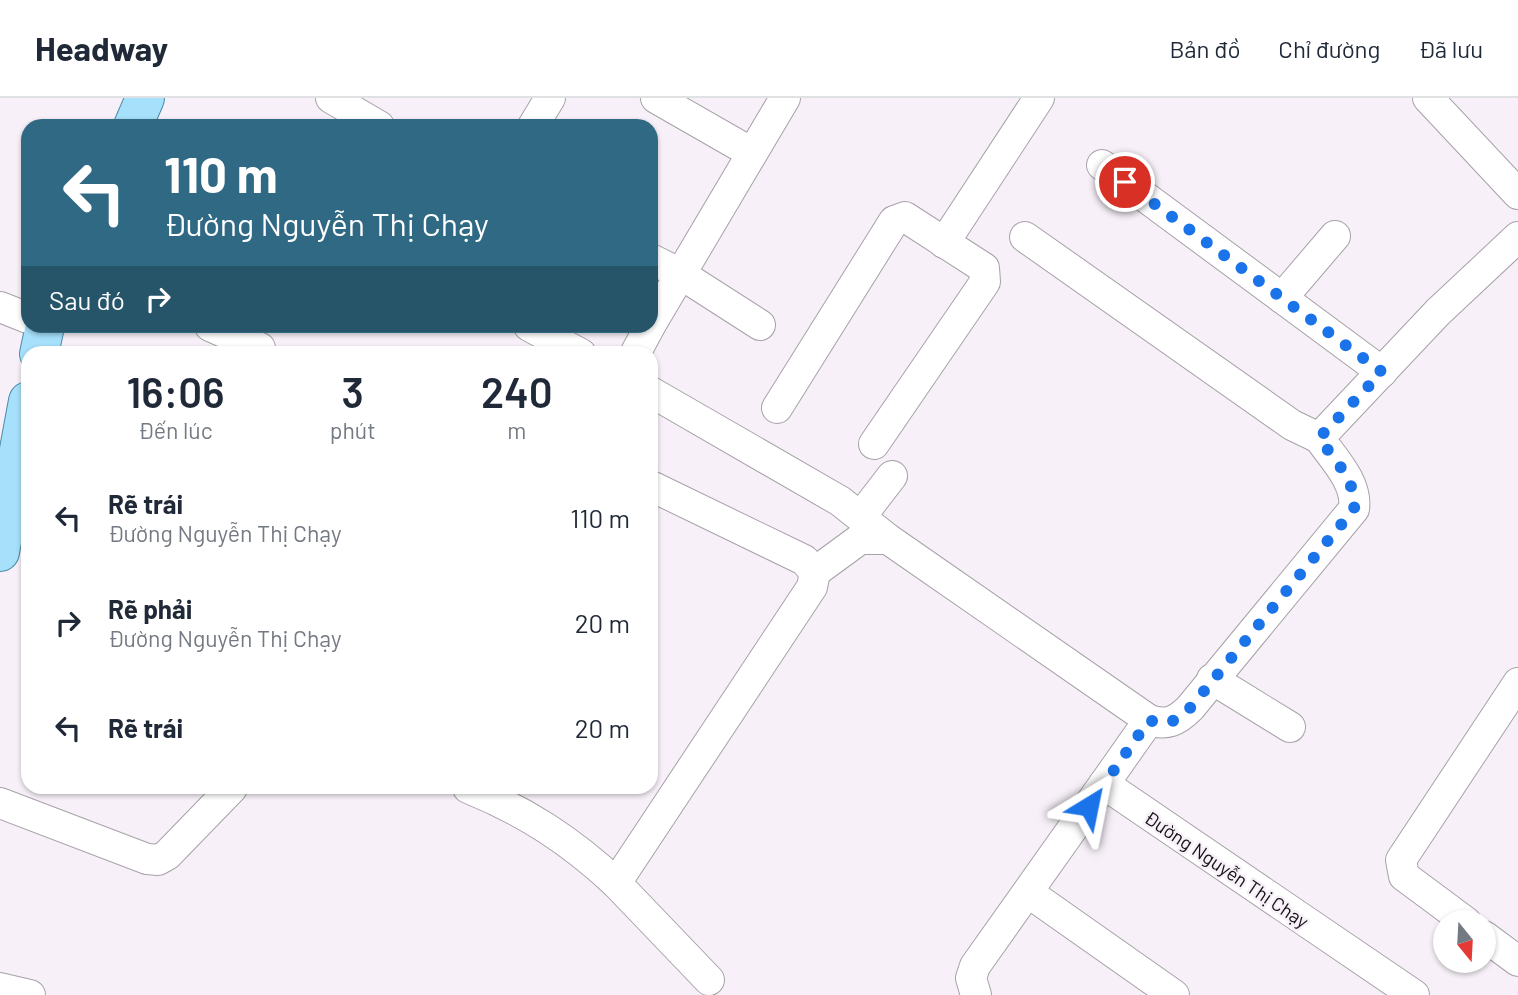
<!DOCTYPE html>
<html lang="vi">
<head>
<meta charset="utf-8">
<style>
	:root { --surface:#fff; --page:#f6f6f7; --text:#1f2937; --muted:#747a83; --line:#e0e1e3 }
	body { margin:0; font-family:Barlow,sans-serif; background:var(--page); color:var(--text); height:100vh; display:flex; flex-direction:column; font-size:26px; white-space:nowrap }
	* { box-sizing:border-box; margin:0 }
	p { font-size:23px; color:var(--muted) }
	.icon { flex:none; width:38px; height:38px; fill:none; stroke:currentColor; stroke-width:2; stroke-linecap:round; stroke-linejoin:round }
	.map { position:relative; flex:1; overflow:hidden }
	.sheet { position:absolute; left:21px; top:248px; width:637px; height:448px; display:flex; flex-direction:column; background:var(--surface); border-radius:21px; box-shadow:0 2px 5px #0004 }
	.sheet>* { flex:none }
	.guide { position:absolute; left:21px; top:21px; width:637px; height:214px; border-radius:21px; box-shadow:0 2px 5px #0004; background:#306983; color:#fff; overflow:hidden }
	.needle { width:46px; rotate:162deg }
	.buttons { position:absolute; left:1433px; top:812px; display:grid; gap:14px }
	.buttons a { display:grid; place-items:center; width:63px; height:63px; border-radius:50%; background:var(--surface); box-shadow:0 2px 5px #0004; font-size:35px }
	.pin { position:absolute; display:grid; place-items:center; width:60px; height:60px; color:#fff; margin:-30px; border:4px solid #fff; border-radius:50%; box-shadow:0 2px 7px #0007 }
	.me { position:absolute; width:77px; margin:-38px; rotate:35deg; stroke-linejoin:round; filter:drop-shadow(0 0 5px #0008) }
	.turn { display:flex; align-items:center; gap:24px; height:147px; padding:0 28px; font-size:32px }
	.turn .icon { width:91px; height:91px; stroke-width:2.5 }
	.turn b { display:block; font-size:49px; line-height:60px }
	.then { display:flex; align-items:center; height:66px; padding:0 28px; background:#0003; gap:14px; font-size:26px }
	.eta { display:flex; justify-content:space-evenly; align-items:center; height:119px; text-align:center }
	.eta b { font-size:42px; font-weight:600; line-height:49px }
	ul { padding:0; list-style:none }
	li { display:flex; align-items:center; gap:21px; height:105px; padding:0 28px }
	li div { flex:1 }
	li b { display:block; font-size:26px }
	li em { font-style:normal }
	header { display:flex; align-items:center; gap:42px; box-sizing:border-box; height:98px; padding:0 35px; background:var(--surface); border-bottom:2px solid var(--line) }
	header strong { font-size:33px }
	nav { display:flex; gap:38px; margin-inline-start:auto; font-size:24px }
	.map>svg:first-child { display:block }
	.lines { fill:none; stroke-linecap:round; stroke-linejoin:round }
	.minor-casing { stroke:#a7a1a8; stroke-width:32 }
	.major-casing { stroke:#4c8ba8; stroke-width:40 }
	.minor { stroke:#fff; stroke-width:30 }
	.major { stroke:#a6e0fb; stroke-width:38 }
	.route { stroke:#1a73e8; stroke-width:12; stroke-dasharray:0 21.6 }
	.labels { text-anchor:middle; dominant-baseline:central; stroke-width:5; stroke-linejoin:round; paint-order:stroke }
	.street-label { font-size:19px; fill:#131113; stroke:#f7f0f8 }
</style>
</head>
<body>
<header>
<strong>Headway</strong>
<nav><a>Bản đồ</a><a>Chỉ đường</a><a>Đã lưu</a></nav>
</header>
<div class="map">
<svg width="1518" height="897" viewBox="0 0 1518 897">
	<rect width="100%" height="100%" fill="#f7f0f8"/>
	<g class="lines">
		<g class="minor-casing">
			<g id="minor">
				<polyline points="331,0 379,28"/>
				<polyline points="656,0 752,55"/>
				<polyline points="1428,0 1518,96"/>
				<polyline points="533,28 550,0"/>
				<polyline points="1102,67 1382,274"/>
				<polyline points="1025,139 1292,327 1319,340"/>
				<polyline points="944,145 1039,0"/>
				<polyline points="651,161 679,175 760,227"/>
				<polyline points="1282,200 1335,138"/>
				<polyline points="0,209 28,220"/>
				<polyline points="651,226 785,0"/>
				<polyline points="210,228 260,250"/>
				<polyline points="529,228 581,256"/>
				<polyline points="635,256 650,228"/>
				<polyline points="651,294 840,403 888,441 1149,622"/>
				<polyline points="777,310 894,123 905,119 984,170 985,184 874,346"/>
				<polyline points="862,417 892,378"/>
				<polyline points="815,474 860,441 888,441"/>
				<polyline points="1212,581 1290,629"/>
				<path d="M468,690C525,713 571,743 616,785L812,489L815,474L804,462L651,388"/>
				<polyline points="0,705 147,761 158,762 167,757 232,690"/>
				<polyline points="616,785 709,882"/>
				<polyline points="1029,795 1174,897"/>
				<polyline points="1466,824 1404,778 1401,762 1518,585"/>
				<polyline points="1484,838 1518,863"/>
				<polyline points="0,890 30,897"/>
				<polyline points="976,897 971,880 975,868 1104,686"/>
				<path d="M1414,897L1104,686L1149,622C1167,628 1177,623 1190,610L1354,411C1358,385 1333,360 1319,340L1438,214L1518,139"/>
			</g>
		</g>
		<g class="major-casing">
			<g id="major">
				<polyline points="133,28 145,0"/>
				<polyline points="39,256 45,228"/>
				<polyline points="0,454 28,303"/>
			</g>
		</g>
		<use href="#minor" class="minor"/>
		<use href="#major" class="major"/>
	</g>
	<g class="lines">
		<path class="route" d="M1089,708L1149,622C1167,629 1177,623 1190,610L1354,411C1358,385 1333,360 1319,340L1382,274L1125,84"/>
	</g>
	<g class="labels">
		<g class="street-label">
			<text transform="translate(1227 771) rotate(34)">Đường Nguyễn Thị Chạy</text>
		</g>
	</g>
</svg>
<div class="buttons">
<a><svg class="needle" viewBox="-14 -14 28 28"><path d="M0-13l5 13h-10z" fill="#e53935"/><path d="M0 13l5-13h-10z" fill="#747a83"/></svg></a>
</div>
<div class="pin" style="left:1125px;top:84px;background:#d93025"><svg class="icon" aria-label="arrive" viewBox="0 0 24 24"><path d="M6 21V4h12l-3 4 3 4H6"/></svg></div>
<svg class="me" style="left:1089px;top:708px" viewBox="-20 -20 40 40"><path d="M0-17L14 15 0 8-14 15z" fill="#1a73e8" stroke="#fff" stroke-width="4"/></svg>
<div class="guide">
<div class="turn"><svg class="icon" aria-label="left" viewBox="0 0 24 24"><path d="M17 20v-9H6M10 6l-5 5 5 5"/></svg><div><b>110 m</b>Đường Nguyễn Thị Chạy</div></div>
<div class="then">Sau đó<svg class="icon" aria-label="right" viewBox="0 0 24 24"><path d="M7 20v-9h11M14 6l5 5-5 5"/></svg></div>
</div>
<section class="sheet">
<div class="eta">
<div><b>16:06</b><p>Đến lúc</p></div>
<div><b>3</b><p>phút</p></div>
<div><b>240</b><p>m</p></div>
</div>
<ul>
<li><svg class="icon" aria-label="left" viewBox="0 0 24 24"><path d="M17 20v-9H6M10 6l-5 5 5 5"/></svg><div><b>Rẽ trái</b><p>Đường Nguyễn Thị Chạy</p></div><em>110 m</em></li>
<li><svg class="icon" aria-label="right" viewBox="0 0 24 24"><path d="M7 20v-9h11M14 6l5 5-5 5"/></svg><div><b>Rẽ phải</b><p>Đường Nguyễn Thị Chạy</p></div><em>20 m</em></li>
<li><svg class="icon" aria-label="left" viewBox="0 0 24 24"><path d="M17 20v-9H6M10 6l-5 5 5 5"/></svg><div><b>Rẽ trái</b></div><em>20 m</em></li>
</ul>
</section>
</div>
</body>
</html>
